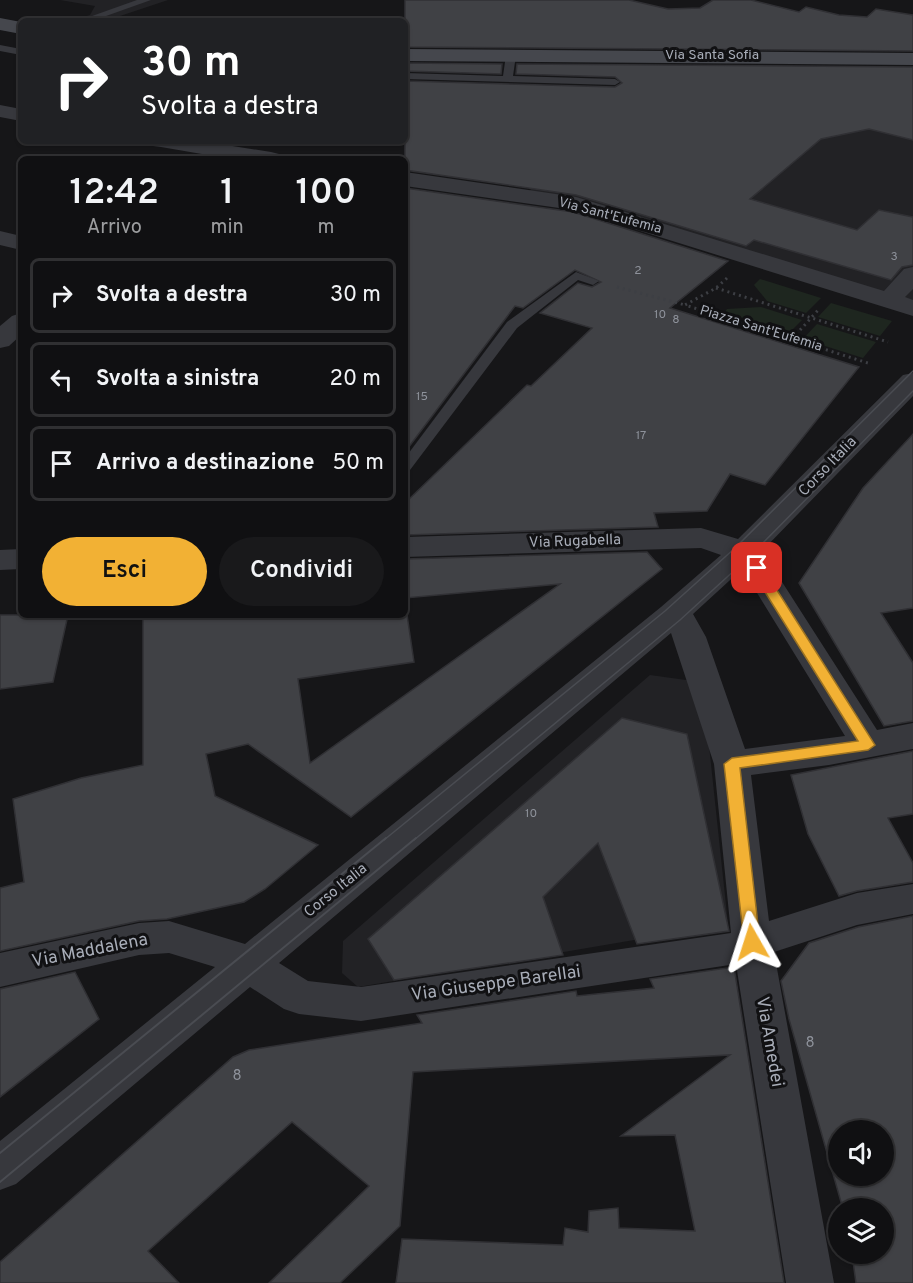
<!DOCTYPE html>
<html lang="it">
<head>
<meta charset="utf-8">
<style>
	:root { --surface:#101012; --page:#19191b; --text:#f1f3f6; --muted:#9c9d9f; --line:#303032; --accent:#f2b134 }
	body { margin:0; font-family:Overpass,sans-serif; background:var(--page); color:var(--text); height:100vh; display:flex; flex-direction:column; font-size:22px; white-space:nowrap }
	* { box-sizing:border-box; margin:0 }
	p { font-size:20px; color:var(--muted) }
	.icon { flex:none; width:33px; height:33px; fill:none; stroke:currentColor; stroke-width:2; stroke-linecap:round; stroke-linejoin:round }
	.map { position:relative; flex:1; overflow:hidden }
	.drawer { position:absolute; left:18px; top:156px; width:390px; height:462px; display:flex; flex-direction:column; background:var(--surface); border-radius:9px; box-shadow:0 2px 4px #0004,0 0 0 2px var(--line) }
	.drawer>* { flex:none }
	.guide { position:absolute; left:18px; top:18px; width:390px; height:126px; border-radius:9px; box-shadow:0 2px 4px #0004,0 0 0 2px var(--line); background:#202124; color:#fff; overflow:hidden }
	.fabs { position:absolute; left:828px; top:1120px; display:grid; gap:12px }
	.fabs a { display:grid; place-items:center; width:66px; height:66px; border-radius:50%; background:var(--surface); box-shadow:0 2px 4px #0004,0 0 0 2px var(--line); font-size:30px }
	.pin { position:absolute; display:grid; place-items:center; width:51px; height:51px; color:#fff; margin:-26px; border-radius:12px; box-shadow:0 3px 9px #0006 }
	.me { position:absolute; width:66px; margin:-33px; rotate:354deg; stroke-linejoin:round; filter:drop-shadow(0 0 4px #0008) }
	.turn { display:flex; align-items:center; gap:21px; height:126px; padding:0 24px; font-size:27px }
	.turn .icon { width:78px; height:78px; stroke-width:2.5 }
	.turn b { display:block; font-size:42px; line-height:51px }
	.eta { display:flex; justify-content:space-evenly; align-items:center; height:102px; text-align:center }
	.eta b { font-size:36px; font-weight:600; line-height:42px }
	.primary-button { display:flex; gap:12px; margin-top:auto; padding:12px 24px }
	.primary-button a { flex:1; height:69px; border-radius:36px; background:var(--accent); color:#111; font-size:24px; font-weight:600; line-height:69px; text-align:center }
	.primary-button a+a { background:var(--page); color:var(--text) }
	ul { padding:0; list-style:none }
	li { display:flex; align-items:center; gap:18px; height:75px; margin:0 12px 9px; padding:0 12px; border:3px solid var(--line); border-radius:9px }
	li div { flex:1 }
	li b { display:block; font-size:22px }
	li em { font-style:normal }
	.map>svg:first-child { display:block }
	.built { fill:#222225 }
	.green { fill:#1e261f }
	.building { fill:#404145; stroke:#303034; stroke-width:1.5; fill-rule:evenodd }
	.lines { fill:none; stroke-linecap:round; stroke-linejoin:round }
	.path { stroke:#3d3f44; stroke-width:3; stroke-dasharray:2 4; stroke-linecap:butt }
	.lane { fill:#37383d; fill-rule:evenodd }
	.street { fill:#37383d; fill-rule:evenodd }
	.secondary { fill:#45474d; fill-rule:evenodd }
	.tram-far1 { stroke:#4a4c52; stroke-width:1.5 }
	.tram { stroke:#4a4c52; stroke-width:2 }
	.route { fill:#f2b134; stroke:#9d7322; stroke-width:1.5 }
	.labels { text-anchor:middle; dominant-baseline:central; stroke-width:6; stroke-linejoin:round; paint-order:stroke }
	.number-label { font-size:12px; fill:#8e929b }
	.far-street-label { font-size:14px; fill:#a8adb8; stroke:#111113 }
	.street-label { font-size:15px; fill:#a8adb8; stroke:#111113 }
	.near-number-label { font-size:15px; fill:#8e929b }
	.near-street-label { font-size:18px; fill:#a8adb8; stroke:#111113 }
</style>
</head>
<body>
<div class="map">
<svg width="913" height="1283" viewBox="0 0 913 1283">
	<rect width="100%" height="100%" fill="#161618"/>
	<g class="built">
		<polygon points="60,0 168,0 105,21 71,21 90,15 95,6"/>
		<polygon points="913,97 913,305 527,195 547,164"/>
		<polygon points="650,675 693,681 708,736 728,924 358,987 342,973 343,941"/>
	</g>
	<g class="green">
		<polygon points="760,279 821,298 806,313 767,301 754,285"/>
		<polygon points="831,303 892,321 880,336 818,317"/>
		<polygon points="761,307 802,320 788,334 723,315 727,309"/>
		<polygon points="817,324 876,342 863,358 803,339"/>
	</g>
	<g class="building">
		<polygon points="405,0 629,0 668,9 700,8 713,0 751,0 799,12 806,7 839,15 867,17 876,9 913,15 913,51 405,47"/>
		<polygon points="405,63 502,64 501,74 405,71"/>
		<polygon points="517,64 913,67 913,140 869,129 821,139 750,199 857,230 879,210 913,217 913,265 902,267 891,280 754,240 746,246 576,195 405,170 405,81 615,87 622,83 615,77 516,74"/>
		<polygon points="405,188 573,212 728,261 670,308 859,367 765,485 730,474 707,511 654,513 658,527 405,535 405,503 527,385 531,386 592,328 540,313 578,283 592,287 601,282 575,270 523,308 515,306 405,452"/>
		<polygon points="913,434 913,608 881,613 913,663 913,721 884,726 799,583 863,488"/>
		<polygon points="647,552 662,569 351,817 248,744 206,754 215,796 318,845 265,889 244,902 167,919 139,921 0,951 0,888 24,882 13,799 81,778 143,765 143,615 407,615 414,662 298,679 310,763 560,584 405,598 405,559"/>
		<polygon points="0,615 68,615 53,682 0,689"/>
		<polygon points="622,718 687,734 729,931 637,944 598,843 543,897 563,955 394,980 368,939"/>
		<polygon points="913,751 913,814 888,818 913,863 913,882 857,891 839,896 808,834 791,775"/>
		<path d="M913,916V1283H856L852,1254H884V1209H843L789,1019L781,981L809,943L858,927ZM838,1131H884V1176H838Z"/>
		<polygon points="734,967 784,1283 396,1283 402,1239 563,1245 565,1228 588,1232 589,1211 618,1208 619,1228 695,1231 675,1135 621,1136 730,1055 413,1072 400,1226 340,1283 269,1283 369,1186 292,1122 148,1251 179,1283 0,1283 0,1262 233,1057 249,1050 422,1023 417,1015 576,991 577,996 654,988 650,979"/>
		<polygon points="75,972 99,1019 0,1097 0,989"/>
	</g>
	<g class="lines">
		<g class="path">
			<polyline points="727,278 716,288 685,305 871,364"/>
			<polyline points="617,287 685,305"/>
			<polyline points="716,288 888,342"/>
			<polyline points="792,339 820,308"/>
		</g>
		<g class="lane">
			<polygon points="137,0 151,0 92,21 78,21"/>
			<polygon points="0,45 21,49 21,55 0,51"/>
			<polygon points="511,52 516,55 513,76 615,79 620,82 615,85 405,79 405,73 503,76 506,55"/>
			<polygon points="576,272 599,281 593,285 578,280 517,328 410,470 405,471 405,458 507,322"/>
		</g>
		<g class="street">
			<polygon points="0,105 21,109 21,121 0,117"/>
			<polygon points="150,141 201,141 271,152 279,154 282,159 231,159 161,147 153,146"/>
			<polygon points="405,172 576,197 884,291 904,269 913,267 913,289 905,297 913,300 913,316 573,210 405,186"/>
			<polygon points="0,231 21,236 21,250 0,245"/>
			<polygon points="21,313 21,335 9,346 0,348 0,326 12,316"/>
			<path d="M913,373V396L760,553L775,571L877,730L913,723V749L829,765L751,775L769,921L857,893L913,884V914L857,925L774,952L834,1283H786L736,964L361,1021L299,1014L284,1009L250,987L16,1184L0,1190V1141L215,967L169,953L139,955L0,987V953L139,923L169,921L245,944L661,607L721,555L701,548L405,557V537L701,528L738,539L903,375ZM741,570L751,583L845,736L745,749L706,637L693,614ZM671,633L714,764L731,933L361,987L308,981L279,963Z"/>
			<polygon points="21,549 21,569 0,570 0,550"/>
		</g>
		<g class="secondary">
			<polygon points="0,18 21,22 21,34 0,30"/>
			<polygon points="405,49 913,53 913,65 405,61"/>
		</g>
		<g class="tram-far1">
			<polyline points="384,840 665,611 735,548 913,371"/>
			<polyline points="414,840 680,620 749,557 913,391"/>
		</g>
		<g class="tram">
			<polyline points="0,1153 386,838"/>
			<polyline points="0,1182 416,838"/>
		</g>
	</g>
	<polygon class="route" points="757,563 763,568 875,745 868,750 740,768 760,942 758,947 746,947 744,942 724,764 732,758 858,741 750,568"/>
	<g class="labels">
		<g class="number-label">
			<text x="894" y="257">3</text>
			<text x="638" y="271">2</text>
			<text x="660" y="315">10</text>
			<text x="676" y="320">8</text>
			<text x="422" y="397">15</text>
			<text x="641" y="436">17</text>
			<text x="531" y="814">10</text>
		</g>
		<g class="far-street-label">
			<text x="712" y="55">Via Santa Sofia</text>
			<text transform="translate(610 216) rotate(15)">Via Sant'Eufemia</text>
			<text transform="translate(761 329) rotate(17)">Piazza Sant'Eufemia</text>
		</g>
		<g class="street-label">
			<text transform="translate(828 467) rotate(-46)">Corso Italia</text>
			<text transform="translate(575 542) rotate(-2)">Via Rugabella</text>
			<text transform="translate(336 891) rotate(-39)">Corso Italia</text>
		</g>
		<g class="near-number-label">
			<text x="810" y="1043">8</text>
			<text x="237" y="1076">8</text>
		</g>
		<g class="near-street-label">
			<text transform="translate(90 951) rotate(-11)">Via Maddalena</text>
			<text transform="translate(496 984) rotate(-8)">Via Giuseppe Barellai</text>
			<text transform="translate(769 1042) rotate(80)">Via Amedei</text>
		</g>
	</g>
</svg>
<div class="fabs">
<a><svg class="icon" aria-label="sound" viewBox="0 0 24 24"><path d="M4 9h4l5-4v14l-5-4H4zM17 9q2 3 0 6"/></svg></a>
<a><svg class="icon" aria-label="layers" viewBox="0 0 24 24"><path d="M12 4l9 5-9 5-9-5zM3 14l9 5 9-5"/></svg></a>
</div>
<div class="pin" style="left:757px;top:568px;background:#d93025"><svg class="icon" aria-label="arrive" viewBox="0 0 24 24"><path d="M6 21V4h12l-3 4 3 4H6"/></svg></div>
<svg class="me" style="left:752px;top:942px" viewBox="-20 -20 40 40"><path d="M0-17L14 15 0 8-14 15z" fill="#f2b134" stroke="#fff" stroke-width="4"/></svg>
<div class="guide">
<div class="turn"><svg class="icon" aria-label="right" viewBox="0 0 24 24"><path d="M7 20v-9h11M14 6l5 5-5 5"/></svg><div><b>30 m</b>Svolta a destra</div></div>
</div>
<section class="drawer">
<div class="eta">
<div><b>12:42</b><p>Arrivo</p></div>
<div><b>1</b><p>min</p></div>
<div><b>100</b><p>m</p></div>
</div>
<ul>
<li><svg class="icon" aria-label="right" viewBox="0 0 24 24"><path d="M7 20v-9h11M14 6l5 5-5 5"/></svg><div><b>Svolta a destra</b></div><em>30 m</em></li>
<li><svg class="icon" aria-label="left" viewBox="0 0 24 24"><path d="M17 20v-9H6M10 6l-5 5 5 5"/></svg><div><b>Svolta a sinistra</b></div><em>20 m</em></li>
<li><svg class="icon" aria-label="arrive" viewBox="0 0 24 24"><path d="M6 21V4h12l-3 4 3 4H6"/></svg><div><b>Arrivo a destinazione</b></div><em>50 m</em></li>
</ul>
<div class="primary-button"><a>Esci</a><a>Condividi</a></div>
</section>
</div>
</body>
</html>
